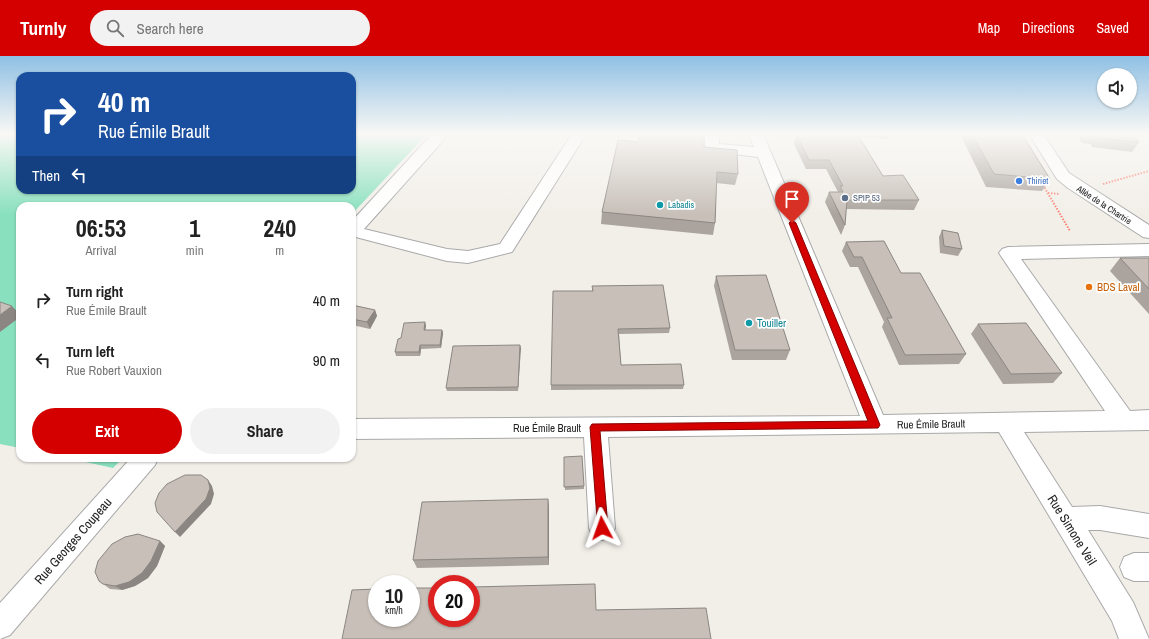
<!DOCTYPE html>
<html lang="en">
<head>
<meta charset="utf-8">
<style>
	:root { --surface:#fff; --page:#f2f2f2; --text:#222; --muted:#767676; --accent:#d40000 }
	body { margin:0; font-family:"Archivo Narrow",sans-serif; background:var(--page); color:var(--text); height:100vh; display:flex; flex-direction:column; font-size:15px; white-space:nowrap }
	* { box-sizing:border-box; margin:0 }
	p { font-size:13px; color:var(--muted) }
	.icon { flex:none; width:22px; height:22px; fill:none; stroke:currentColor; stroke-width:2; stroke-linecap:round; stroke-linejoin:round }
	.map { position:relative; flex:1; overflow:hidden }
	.details { position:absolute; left:16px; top:146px; width:340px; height:260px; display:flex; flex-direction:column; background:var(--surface); border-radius:12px; box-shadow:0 1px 3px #0004 }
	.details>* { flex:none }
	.guide { position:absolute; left:16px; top:16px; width:340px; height:122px; border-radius:12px; box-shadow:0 1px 3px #0004; background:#1a4fa0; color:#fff; overflow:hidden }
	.controls { position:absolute; left:1097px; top:12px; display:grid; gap:8px }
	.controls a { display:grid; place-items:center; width:40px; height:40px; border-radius:50%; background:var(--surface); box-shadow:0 1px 3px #0004; font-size:20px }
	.speed { position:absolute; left:368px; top:519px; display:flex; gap:8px; font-size:20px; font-weight:700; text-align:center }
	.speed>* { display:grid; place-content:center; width:52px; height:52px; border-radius:50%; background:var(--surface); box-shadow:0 1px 3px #0004; line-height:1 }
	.speed small { font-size:10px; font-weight:400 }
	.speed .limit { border:6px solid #d22; background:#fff; color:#111 }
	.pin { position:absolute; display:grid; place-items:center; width:34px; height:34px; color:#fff; margin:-41px -17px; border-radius:50% 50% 50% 0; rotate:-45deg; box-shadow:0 0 4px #0007 }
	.pin .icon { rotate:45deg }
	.me { position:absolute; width:44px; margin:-22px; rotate:356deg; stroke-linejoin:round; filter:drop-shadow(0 0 3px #0008) }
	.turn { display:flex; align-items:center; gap:14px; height:84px; padding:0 16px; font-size:18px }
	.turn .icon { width:52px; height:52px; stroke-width:2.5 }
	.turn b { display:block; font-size:28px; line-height:34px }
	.then { display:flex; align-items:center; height:38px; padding:0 16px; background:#0003; gap:8px; font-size:15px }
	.eta { display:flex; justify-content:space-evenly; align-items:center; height:68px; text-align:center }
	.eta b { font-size:24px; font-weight:800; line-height:28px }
	.action { display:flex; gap:8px; margin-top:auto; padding:8px 16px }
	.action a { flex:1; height:46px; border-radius:24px; background:var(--accent); color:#fff; font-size:16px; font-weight:800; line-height:46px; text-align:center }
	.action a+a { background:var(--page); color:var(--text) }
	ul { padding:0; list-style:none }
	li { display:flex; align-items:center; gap:12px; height:60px; padding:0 16px }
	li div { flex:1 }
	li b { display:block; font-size:15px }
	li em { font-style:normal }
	header { display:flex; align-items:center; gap:24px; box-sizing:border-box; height:56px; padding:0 20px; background:var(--accent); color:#fff }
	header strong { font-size:19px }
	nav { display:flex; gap:22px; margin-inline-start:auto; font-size:14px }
	.search { width:280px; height:36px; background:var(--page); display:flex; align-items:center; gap:10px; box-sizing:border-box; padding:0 14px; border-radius:22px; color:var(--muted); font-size:15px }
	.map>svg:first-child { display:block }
	.pitch { fill:#88e0be }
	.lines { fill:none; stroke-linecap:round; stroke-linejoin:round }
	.minor-casing { stroke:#a9a9a9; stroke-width:2 }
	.path { stroke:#fa8072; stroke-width:2; stroke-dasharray:1.5 1.5; stroke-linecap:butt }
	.minor { fill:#fff; fill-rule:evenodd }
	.wall { fill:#aba49e }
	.shaded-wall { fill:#8b8681 }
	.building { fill:#c7bfb8; stroke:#8b8681 }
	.route { fill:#d40000; stroke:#8a0000 }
	.shop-dot { fill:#3f7fe0; stroke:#fff; stroke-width:1.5 }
	.service-dot { fill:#5c6f8a; stroke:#fff; stroke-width:1.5 }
	.culture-dot { fill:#0f9aa8; stroke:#fff; stroke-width:1.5 }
	.food-dot { fill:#e8710a; stroke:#fff; stroke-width:1.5 }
	.labels { text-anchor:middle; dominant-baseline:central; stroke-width:3.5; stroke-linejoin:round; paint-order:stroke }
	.far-shop-label { font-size:9px; fill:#366cbe; stroke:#fff; text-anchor:start }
	.far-service-label { font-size:9px; fill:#4e5e75; stroke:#fff; text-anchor:start }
	.far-culture-label { font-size:9px; fill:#0d838f; stroke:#fff; text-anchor:start }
	.far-street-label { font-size:9px; fill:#222; stroke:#fff }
	.food-label { font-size:11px; fill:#c56008; stroke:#fff; text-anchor:start }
	.culture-label { font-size:11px; fill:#0d838f; stroke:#fff; text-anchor:start }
	.street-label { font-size:11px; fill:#222; stroke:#fff }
	.near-street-label { font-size:13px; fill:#222; stroke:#fff }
</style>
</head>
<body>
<header>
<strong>Turnly</strong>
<div class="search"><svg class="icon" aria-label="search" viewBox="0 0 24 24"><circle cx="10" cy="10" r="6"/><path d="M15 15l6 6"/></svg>Search here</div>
<nav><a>Map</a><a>Directions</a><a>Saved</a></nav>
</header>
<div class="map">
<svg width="1149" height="583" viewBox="0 0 1149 583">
	<rect width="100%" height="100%" fill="#f2efe9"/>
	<g class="pitch">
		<polygon points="0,78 20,78 20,134 204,134 223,138 228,134 352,134 352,78 427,78 352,158 352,150 20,150 20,392 0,388"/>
		<polygon points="67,402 123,402 113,412"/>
	</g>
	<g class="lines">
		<g class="minor-casing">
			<g id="minor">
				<polygon points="432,78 446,78 441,87 364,173 447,193 468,195 500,188 572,78 590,78 583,83 512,196 468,207 447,205 352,180 352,165"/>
				<polygon points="705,78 719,78 719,88 754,91 749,78 763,78 883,359 1105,355 999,197 1002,193 1008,191 1149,188 1149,200 1021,203 1130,355 1149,354 1149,374 1024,376 1072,451 1100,450 1149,458 1149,482 1100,474 1088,474 1133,546 1149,583 1119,583 1112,565 999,376 608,381 615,472 611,481 602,484 593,481 589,472 584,381 352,383 352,363 860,360 758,101 710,95 705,89"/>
				<polygon points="1029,78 1043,78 1069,117 1149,169 1149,182 1143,181 1068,132 1057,123"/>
				<polygon points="131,402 158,402 155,409 10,579 0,583 0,547"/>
				<polygon points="1134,497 1149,497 1149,525 1134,525 1124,521 1120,511 1124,501"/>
			</g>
		</g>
		<g class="path">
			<polyline points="1103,128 1149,115"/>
			<polyline points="1043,129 1070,175"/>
			<polyline points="1048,137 1060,138"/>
		</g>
		<use href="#minor" class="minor"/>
	</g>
	<g class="wall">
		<polygon points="796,78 889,78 887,83 860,81 883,120 919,144 914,154 846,153 845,169 841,179 825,146 829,136 838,136 826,113 806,113 794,88"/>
		<polygon points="960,78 1022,78 1050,123 1042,135 986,131"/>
		<polygon points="1077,78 1132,78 1139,86 1132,96 1092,91 1091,88 1082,87"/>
		<polygon points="703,91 738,118 735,129 716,127 715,167 713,179 601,168 602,156"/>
		<polygon points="942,174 962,193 958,200 940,197 939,181"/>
		<polygon points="846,186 901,217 966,298 959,308 899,309 882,271 884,266 858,211 850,211 842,195"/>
		<polygon points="1120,202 1149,202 1149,258 1110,215"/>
		<polygon points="716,220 790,294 786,304 732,304 714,230"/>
		<polygon points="592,230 670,272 669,277 619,278 621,309 684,329 683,333 551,334 551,329 592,235"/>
		<polygon points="352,249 375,254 377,260 370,273 352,269"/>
		<polygon points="425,266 426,270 425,274 442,274 443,277 441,292 421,293 420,300 396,300 395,296"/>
		<polygon points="978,268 1062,317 1053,327 1003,328 971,278"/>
		<polygon points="520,289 518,335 447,335 446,332"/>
		<polygon points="564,401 584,430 584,433 565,434"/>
		<polygon points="548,443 549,452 549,509 417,512 413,504"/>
		<polygon points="160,485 165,490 157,510 148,522 135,530 122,534 110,533 99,525"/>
	</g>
	<g class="shaded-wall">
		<polygon points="12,250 20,259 20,261 0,276 0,259"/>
		<polygon points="375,254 377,260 370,273 367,266"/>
		<polygon points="425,266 426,270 425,277 424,274"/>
		<polygon points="442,274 443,277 441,292 440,289"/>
		<polygon points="420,289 421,293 420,300 419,296"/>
		<polygon points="520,289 521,292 518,335 518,331"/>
		<polygon points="208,424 212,430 214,438 211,448 180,481 175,476"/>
		<polygon points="548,443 549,452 549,509 548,501"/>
		<polygon points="160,485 165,490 157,510 148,522 135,530 122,534 115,530"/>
	</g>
	<g class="building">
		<polygon points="640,78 703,78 703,91 737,94 738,118 717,116 715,167 602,156 618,84 638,86"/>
		<polygon points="796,78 812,78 811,78 857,78 883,120 903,119 919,144 847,144 845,169 829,136 843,136 840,130 843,130 829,104 809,104"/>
		<polygon points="972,78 1022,78 1050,123 994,118"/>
		<polygon points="1088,78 1132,78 1139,86 1099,82 1097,79"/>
		<polygon points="942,174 958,177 962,193 944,190"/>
		<polygon points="884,185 901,217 920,217 966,298 905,299 887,262 892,262 862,201 854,201 846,186"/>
		<polygon points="1120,202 1149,202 1149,233"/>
		<polygon points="766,219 790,294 735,294 716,220"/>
		<polygon points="663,229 670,272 618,273 621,309 681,308 684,329 551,329 553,235 593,235 592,230"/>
		<polygon points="0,246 12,250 0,259"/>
		<polygon points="352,249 375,254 367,266 352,263"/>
		<polygon points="425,266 424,274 442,274 440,289 420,289 419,296 395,296 398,283 401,282 404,267"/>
		<polygon points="1026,267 1062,317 1011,318 978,268"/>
		<polygon points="520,289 518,331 446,332 453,290"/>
		<polygon points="582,400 584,430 564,431 564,401"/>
		<polygon points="185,419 201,419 208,424 210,432 206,443 175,476 157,456 155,447 159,437 167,428"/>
		<polygon points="548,443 548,501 413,504 422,446"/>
		<polygon points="138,478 160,485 151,505 142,517 129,526 115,530 103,528 99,525 95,516 98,505 112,488 125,481"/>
		<polygon points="595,528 596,554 706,552 711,583 342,583 352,534 377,533 377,562 411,562 411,532 437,532 437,562 471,562 471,531"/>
	</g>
	<linearGradient id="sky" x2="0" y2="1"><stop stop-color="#8fc0e4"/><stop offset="0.49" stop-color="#f9f8f5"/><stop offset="1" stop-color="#f9f8f5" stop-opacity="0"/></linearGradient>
	<rect width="1149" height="159" fill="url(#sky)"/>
	<polygon class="route" points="792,164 796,167 880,369 878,372 600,375 608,472 606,475 602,477 598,475 590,371 592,368 868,365 789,167"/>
	<circle class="shop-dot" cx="1019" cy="125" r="4"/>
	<circle class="service-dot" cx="845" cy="142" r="4"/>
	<g class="culture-dot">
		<circle cx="660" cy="149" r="4"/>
		<circle cx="749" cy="267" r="4"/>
	</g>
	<circle class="food-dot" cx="1089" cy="231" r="4"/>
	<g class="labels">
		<g class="far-shop-label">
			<text x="1027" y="125">Thiriet</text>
		</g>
		<g class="far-service-label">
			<text x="853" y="142">SPIP 53</text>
		</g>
		<g class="far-culture-label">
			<text x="668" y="149">Labadis</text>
		</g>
		<g class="far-street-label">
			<text transform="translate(1104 149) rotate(33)">Allée de la Chartrie</text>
		</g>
		<g class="food-label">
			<text x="1097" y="231">BDS Laval</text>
		</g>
		<g class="culture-label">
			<text x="757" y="267">Touiller</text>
		</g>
		<g class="street-label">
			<text transform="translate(931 368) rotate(-1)">Rue Émile Brault</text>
			<text x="547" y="372">Rue Émile Brault</text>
		</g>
		<g class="near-street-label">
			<text transform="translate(1072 474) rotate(58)">Rue Simone Veil</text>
			<text transform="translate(73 485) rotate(-49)">Rue Georges Coupeau</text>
		</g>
	</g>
</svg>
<div class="controls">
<a><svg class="icon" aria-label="sound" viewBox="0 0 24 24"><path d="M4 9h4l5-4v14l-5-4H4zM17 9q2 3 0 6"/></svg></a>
</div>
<div class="speed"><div>10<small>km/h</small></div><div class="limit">20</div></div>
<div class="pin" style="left:792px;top:167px;background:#d93025"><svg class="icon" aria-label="arrive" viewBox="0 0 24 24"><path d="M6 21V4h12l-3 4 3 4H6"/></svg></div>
<svg class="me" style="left:602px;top:472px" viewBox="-20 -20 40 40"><path d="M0-17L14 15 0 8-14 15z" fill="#d40000" stroke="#fff" stroke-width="4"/></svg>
<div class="guide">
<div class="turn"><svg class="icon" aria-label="right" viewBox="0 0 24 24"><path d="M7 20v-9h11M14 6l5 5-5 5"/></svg><div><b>40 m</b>Rue Émile Brault</div></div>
<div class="then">Then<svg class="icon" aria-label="left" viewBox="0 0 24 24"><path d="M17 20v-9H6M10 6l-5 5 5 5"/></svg></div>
</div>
<section class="details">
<div class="eta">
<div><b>06:53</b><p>Arrival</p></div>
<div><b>1</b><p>min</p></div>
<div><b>240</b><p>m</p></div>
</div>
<ul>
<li><svg class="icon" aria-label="right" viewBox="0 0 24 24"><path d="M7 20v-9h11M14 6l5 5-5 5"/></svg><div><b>Turn right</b><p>Rue Émile Brault</p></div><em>40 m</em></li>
<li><svg class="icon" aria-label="left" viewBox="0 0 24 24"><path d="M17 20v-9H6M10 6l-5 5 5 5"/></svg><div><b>Turn left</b><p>Rue Robert Vauxion</p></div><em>90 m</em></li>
</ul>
<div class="action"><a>Exit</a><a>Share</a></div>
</section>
</div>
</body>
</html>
